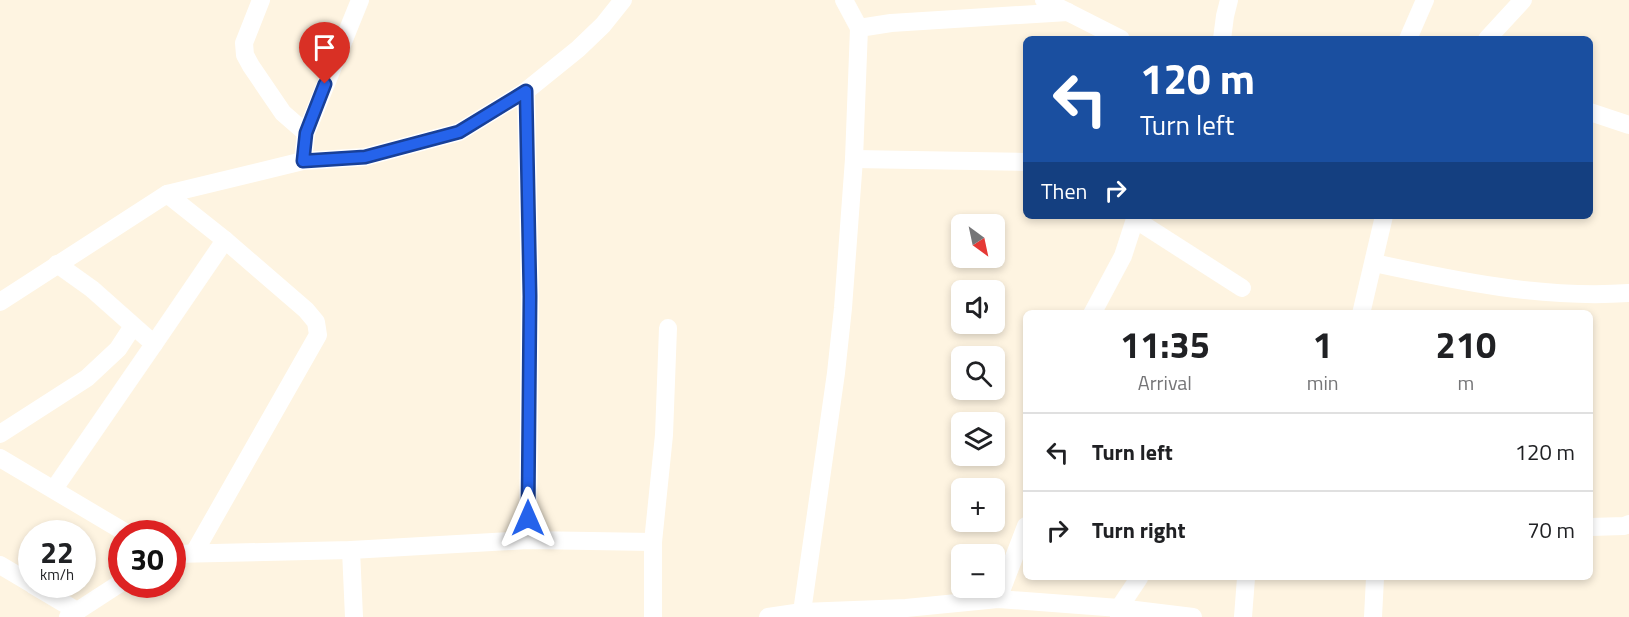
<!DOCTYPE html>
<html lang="en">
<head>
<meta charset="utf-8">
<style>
	:root { --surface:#fff; --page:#f2f2f2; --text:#202124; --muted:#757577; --line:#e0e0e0 }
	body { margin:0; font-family:"Titillium Web",sans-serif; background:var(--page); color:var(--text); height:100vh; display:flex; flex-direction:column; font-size:22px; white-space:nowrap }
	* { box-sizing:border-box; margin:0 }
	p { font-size:20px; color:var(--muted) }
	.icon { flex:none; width:33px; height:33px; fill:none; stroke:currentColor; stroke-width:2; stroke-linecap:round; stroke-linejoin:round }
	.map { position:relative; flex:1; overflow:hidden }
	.drawer { position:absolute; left:1023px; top:310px; width:570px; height:270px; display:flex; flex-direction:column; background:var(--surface); border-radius:9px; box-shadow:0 3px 9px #0003 }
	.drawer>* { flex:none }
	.banner { position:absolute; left:1023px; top:36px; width:570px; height:183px; border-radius:9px; box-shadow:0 3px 9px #0003; background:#1a4fa0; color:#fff; overflow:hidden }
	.needle { width:39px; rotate:147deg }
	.tools { position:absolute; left:951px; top:214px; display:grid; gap:12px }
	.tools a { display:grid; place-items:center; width:54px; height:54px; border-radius:9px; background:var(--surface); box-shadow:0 3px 9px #0003; font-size:30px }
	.speed { position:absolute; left:18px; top:520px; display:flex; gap:12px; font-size:30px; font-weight:700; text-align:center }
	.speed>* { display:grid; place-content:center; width:78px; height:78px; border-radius:50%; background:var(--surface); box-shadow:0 3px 9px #0003; line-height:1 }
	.speed small { font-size:15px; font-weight:400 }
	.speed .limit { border:9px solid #d22; background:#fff; color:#111 }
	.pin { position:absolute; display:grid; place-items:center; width:51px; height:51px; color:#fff; margin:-62px -26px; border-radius:50% 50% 50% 0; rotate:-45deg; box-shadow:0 0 6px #0007 }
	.pin .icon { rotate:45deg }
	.me { position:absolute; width:66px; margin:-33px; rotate:0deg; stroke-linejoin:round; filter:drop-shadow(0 0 4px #0008) }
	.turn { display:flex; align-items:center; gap:21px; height:126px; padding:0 18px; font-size:27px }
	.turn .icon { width:78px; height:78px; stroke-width:2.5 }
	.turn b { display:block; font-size:42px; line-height:51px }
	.then { display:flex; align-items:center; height:57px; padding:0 18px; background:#0003; gap:12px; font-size:22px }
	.eta { display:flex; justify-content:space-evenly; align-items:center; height:102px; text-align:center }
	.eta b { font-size:36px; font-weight:700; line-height:42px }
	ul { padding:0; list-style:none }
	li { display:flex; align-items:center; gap:18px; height:78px; padding:0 18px; border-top:2px solid var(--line) }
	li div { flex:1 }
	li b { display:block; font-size:22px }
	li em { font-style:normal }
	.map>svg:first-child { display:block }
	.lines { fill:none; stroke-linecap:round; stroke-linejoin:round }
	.minor { stroke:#fff; stroke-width:18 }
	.route-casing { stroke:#184099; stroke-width:15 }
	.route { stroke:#2563eb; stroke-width:10 }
</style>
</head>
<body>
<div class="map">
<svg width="1629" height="617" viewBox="0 0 1629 617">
	<rect width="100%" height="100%" fill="#fef4e1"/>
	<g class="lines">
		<g class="minor">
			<polyline points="261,0 244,43 245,55 251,66 283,113 306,133 303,161"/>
			<polyline points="844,0 859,28"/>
			<polyline points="1044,0 1121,39"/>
			<polyline points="1222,39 1225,16 1229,0"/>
			<polyline points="1408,39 1425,0"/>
			<polyline points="1487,39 1523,0"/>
			<polyline points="526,91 530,296 528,540"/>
			<polyline points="1590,112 1629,125"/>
			<polyline points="306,133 360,0"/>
			<polyline points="854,159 1026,162"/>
			<polyline points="167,194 303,161 365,157 459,132 526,91 578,49 603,25 623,0"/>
			<polyline points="1136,220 1242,288"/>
			<path d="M1374,263C1457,281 1543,299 1629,293"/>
			<polyline points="57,264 92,289 154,344 225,240"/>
			<polyline points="0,302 167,194 225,240 306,310 316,322 318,335 194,553"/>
			<polyline points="1092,314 1123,256 1136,216"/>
			<polyline points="1361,314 1384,216"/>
			<polyline points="0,434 87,378 118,349 133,326"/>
			<polyline points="0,458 128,534"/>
			<polyline points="54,489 154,344"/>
			<polyline points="1590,527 1624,526 1629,524"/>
			<polyline points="351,550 354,617"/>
			<polyline points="172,554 351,550 528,540 653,542"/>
			<polyline points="0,565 32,584"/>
			<polyline points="33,585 77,611"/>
			<polyline points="998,599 1026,526"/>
			<polyline points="802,612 836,373 843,308 854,159 859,28 891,23 1068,12"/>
			<polyline points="68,617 122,582"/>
			<polyline points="653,617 653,542 664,435 668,328"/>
			<polyline points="768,617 802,612 906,608 998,599 1119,608 1193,617"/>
			<polyline points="1119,617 1119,608 1139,578"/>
			<polyline points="1243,617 1246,578"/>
			<polyline points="1373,617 1375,578"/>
		</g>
	</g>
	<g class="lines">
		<g class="route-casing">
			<polyline id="route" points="325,84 306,133 303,161 365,157 459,132 526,91 530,296 528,518"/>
		</g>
		<use href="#route" class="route"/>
	</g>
</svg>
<div class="tools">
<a><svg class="needle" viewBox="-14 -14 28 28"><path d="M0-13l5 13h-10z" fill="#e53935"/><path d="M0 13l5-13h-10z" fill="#757577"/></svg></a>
<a><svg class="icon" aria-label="sound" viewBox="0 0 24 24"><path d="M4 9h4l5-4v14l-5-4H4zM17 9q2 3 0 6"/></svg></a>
<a><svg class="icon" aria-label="search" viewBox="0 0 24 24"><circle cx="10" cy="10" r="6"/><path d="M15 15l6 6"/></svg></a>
<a><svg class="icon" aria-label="layers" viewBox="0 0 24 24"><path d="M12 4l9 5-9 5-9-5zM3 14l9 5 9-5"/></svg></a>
<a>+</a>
<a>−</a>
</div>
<div class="speed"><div>22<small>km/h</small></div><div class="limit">30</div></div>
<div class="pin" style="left:325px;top:84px;background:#d93025"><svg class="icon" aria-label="arrive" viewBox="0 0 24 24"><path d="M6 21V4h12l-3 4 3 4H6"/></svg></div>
<svg class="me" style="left:528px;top:518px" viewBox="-20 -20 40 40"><path d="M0-17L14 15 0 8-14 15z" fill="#2563eb" stroke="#fff" stroke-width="4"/></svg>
<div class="banner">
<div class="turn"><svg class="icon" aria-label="left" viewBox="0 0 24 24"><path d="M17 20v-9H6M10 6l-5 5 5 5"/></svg><div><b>120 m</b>Turn left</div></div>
<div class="then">Then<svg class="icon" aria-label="right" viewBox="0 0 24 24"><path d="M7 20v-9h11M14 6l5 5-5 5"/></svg></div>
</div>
<section class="drawer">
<div class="eta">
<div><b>11:35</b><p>Arrival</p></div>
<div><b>1</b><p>min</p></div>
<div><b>210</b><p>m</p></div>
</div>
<ul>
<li><svg class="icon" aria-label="left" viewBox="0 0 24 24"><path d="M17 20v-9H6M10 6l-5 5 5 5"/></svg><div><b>Turn left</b></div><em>120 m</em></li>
<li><svg class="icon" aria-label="right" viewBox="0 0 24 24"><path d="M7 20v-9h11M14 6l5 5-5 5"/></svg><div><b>Turn right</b></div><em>70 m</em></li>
</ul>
</section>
</div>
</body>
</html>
